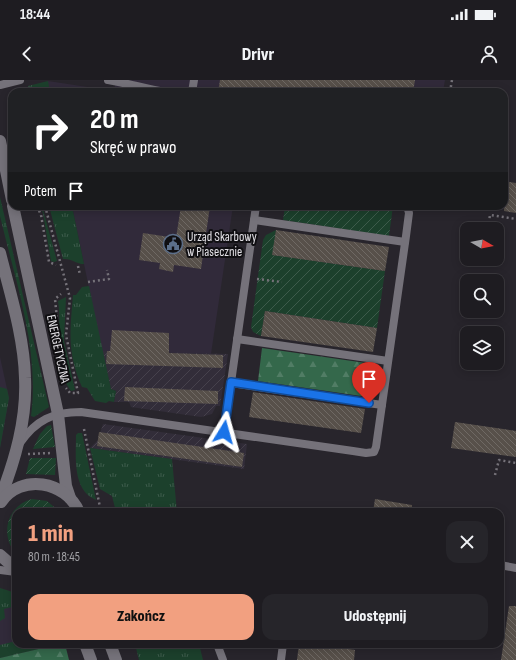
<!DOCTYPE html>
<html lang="pl">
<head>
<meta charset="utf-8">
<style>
	:root { --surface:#1e1c21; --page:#26252a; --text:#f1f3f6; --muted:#a1a1a5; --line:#3c3a3f; --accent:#f2a080 }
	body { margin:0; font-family:"Sofia Sans Condensed",sans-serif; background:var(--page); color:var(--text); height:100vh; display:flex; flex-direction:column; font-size:15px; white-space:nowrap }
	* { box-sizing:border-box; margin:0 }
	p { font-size:13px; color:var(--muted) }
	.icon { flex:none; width:22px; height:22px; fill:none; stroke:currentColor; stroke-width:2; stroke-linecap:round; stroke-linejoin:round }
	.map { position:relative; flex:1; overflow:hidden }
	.side { position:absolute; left:12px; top:428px; width:492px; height:140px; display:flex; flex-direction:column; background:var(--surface); border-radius:12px; box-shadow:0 2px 10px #0003,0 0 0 1px var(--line) }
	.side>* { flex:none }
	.top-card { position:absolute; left:8px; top:8px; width:500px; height:122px; border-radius:12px; box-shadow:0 2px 10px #0003,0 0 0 1px var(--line); background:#202124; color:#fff; overflow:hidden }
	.needle { width:26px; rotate:99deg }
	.tools { position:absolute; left:460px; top:142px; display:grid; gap:8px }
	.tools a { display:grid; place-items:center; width:44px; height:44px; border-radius:8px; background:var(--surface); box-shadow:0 2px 10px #0003,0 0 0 1px var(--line); font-size:20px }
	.pin { position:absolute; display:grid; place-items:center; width:34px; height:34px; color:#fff; margin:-41px -17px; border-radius:50% 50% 50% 0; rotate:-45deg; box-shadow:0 0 4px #0007 }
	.pin .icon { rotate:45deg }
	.me { position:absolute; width:44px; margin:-22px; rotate:8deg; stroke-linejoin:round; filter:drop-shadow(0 0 3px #0008) }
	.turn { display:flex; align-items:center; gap:14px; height:84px; padding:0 16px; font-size:18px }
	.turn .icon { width:52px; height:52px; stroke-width:2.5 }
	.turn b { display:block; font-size:28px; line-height:34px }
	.then { display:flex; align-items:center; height:38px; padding:0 16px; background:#0003; gap:8px; font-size:15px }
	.round { display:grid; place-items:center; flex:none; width:42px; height:42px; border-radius:12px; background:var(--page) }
	.headline { display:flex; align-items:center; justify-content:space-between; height:68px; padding:0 16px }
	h1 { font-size:24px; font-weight:800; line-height:30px; color:var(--accent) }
	.cta { display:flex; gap:8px; margin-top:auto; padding:8px 16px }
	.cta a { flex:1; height:46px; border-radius:12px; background:var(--accent); color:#111; font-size:16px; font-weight:800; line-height:46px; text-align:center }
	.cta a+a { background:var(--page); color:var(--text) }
	.status { display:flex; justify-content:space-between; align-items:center; height:28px; padding:0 20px; background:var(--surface); direction:ltr }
	.status svg { height:11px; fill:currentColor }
	header { display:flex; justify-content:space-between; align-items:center; height:52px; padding:0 16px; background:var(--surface); font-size:18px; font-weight:800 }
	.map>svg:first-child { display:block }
	.commercial { fill:#312a3a }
	.industrial { fill:url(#industrial-furrows) }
	.grass { fill:url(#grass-tufts) }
	.forest { fill:url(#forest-firs) }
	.garden { fill:url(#garden-furrows) }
	.building { fill:url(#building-back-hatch) }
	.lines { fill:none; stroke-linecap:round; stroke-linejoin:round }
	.path { stroke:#757279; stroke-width:2.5; stroke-dasharray:2 3; stroke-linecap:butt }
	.lane { stroke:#75727a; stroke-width:8 }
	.secondary { stroke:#75727a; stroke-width:12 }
	.route-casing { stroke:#114b97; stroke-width:10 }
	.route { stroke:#1a73e8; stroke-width:7 }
	.labels { text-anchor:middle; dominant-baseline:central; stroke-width:4; stroke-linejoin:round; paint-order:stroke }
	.poi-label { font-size:13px; fill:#e3e1e6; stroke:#100f12; text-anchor:start }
	.street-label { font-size:13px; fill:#e3e1e6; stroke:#100f12 }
</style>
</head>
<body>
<div class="status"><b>18:44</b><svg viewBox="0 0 49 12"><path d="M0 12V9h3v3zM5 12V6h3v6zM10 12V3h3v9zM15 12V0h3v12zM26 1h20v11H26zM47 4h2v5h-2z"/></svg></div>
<header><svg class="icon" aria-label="back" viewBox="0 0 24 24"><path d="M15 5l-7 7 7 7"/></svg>Drivr<svg class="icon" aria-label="person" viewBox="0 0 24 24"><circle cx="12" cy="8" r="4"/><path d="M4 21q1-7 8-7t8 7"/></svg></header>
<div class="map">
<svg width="516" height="580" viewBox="0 0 516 580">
	<defs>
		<pattern id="industrial-furrows" width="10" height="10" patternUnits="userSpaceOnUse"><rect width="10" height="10" fill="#322d39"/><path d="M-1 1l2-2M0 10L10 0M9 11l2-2" fill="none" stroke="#46414c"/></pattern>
		<pattern id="grass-tufts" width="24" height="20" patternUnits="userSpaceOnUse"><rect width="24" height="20" fill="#1c402c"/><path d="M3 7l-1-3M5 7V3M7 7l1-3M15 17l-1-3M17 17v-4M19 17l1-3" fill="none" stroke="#3d5b4b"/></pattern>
		<pattern id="forest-firs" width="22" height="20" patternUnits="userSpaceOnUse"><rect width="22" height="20" fill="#34684b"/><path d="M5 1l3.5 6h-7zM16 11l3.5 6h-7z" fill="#517d65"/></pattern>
		<pattern id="garden-furrows" width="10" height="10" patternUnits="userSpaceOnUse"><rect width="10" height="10" fill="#1c402c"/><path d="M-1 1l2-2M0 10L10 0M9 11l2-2" fill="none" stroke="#3d5b4b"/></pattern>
		<pattern id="building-back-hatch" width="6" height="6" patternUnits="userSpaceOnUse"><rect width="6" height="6" fill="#57504a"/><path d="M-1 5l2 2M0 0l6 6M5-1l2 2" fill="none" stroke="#6f6964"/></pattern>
	</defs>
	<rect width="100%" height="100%" fill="#28252c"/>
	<g class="commercial">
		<polygon points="116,0 445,0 443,12 50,12 48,6 48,1 114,11"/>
		<polygon points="72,126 233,126 211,274 102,271"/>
		<polygon points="0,277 9,318 0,368"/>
		<polygon points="0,509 16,516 16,564 60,564 0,578"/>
	</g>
	<g class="industrial">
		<polygon points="102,271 228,274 220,326 216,326 212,334 201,337 131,327 129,322 114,322 116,311 111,309"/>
		<polygon points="103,344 247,364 244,389 90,368 98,360"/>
	</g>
	<g class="grass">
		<polygon points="48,1 50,12 29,12 28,6"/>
		<path d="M0,117L49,327L34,337L31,336C40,270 15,200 0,136Z"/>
		<polygon points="39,126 42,126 57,181 54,182 51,181 43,133"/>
		<path d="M49,126H72L84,184C76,184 71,178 63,179Z"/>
		<path d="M89,206L111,309L116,311L114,322L109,321L106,323L95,321L87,308L82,307C67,273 70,251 73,215H76L82,207Z"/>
		<path d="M66,217L64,261L75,310L71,311C51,283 63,252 58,221Z"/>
		<polygon points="0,307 7,309 9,318 0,368"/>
		<path d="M78,353H82L96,420C72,410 76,377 76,355Z"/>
		<polygon points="90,368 172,379 177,432 116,432 112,416 100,409"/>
		<polygon points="0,508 16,513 16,526 4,529 5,538 0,541"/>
		<polygon points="16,561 16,564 60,564 0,578 0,565"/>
		<polygon points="135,564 199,564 203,580 139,580"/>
	</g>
	<g class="forest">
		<polygon points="262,268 373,284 368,317 258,301"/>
		<polygon points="60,564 65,564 69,580 0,580 0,578"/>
	</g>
	<g class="garden">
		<polygon points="285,126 393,126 389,156 283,140"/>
		<polygon points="276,150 273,175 385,191 377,248 265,231 261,256 253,252 251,247 263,160 266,155"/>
		<polygon points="51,345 55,367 33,369 40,354 47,346"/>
		<polygon points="30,378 56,378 55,395 26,394"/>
		<path d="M32,419L47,421L60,432H16V474C0,456 6,426 32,419Z"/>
	</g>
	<g class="building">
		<polygon points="220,0 415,0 413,12 218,12"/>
		<polygon points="504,101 516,103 516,133 504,131"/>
		<polygon points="181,126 210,126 201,189 174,185 173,192 159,189 160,183 139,180 143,153 176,158"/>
		<polygon points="276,150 389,167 385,191 272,175"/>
		<polygon points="265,231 377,248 373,272 261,256"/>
		<polygon points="112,250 169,253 169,273 223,275 223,288 106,284 107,271 110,271"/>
		<polygon points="125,307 218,311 218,324 124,321"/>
		<polygon points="253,312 365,329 361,353 249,337"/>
		<polygon points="455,342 516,351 516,377 451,368"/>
		<polygon points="99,352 244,373 242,387 97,366"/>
		<polygon points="375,419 412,425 412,432 373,432"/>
		<polygon points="509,526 516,526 516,580 501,580"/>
		<polygon points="299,564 319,564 355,570 354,580 297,580"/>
	</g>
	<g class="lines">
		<g class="path">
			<polyline points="450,12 452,0"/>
			<polyline points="37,126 41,135 49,182 56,185"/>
			<polyline points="45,126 70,218 66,255 78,313 70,313 66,308"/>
			<polyline points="488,148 490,135 516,139"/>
			<polyline points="78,186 80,195"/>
			<polyline points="257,199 282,202"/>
			<polyline points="88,202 109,199 107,190"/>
			<polyline points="56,257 57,239 55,219 61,214"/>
			<polyline points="84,349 101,432"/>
			<polyline points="28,374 51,373"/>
			<polyline points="495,395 499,380 516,383"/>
		</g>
		<g class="lane">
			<path d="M108,0C127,3 146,9 165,12"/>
			<polyline points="0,5 20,0"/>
			<polyline points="192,12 194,0"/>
			<polyline points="254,140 405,162"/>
			<polyline points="237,259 388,281"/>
			<polyline points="231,303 382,325"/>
			<polyline points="224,352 256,126"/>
			<path d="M20,363C36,340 53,332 81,332L353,371L366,373L374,372L376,367L406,156L409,133L407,126"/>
			<polyline points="500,485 516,488"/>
			<polyline points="0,490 16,492"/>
			<polyline points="217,564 223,580"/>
			<polyline points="281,580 283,564"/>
		</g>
		<g class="secondary">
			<polyline points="0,61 12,120"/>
			<polyline points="13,126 58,334 66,406 70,418"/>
			<path d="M0,173C10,213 24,256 25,298C27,340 15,380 0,419"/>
			<path d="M1,422C21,393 66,401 79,432"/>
			<polyline points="0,475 16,489"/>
			<polyline points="85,564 91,580"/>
			<polyline points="110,564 116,580"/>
		</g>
	</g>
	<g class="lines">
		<g class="route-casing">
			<polyline id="route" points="224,352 231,302 369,323"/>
		</g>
		<use href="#route" class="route"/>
	</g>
	<defs>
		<g id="civic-ring" transform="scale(1)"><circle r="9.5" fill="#100f12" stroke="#5c6f8a" stroke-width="1.5"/><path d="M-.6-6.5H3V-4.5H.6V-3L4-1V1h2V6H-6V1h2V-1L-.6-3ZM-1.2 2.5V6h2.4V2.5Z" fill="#5c6f8a"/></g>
	</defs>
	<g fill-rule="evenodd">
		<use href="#civic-ring" x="173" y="164"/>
	</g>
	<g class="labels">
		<g class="poi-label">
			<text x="187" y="157">Urząd Skarbowy<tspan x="187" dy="15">w Piasecznie</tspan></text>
		</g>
		<g class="street-label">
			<text transform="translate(58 269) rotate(78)">ENERGETYCZNA</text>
		</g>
	</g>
</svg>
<div class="tools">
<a><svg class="needle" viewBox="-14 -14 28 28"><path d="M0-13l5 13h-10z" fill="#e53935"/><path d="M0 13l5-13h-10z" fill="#a1a1a5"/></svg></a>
<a><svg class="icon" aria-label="search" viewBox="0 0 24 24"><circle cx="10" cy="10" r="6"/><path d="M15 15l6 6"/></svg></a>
<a><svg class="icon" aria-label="layers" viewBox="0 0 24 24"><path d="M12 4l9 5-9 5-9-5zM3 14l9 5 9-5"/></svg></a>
</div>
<div class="pin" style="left:369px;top:323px;background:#d93025"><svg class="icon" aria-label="arrive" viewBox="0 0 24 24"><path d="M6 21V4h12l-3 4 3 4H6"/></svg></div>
<svg class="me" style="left:224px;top:352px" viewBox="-20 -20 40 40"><path d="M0-17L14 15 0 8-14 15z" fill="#1a73e8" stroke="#fff" stroke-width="4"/></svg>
<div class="top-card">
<div class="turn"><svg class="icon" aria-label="right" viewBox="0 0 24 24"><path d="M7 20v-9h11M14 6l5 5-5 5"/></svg><div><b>20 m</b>Skręć w prawo</div></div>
<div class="then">Potem<svg class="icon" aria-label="arrive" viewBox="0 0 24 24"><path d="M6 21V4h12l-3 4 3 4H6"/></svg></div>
</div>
<section class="side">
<div class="headline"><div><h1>1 min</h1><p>80 m · 18:45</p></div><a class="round"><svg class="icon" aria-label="close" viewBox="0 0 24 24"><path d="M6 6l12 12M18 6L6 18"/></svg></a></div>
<div class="cta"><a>Zakończ</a><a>Udostępnij</a></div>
</section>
</div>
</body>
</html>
